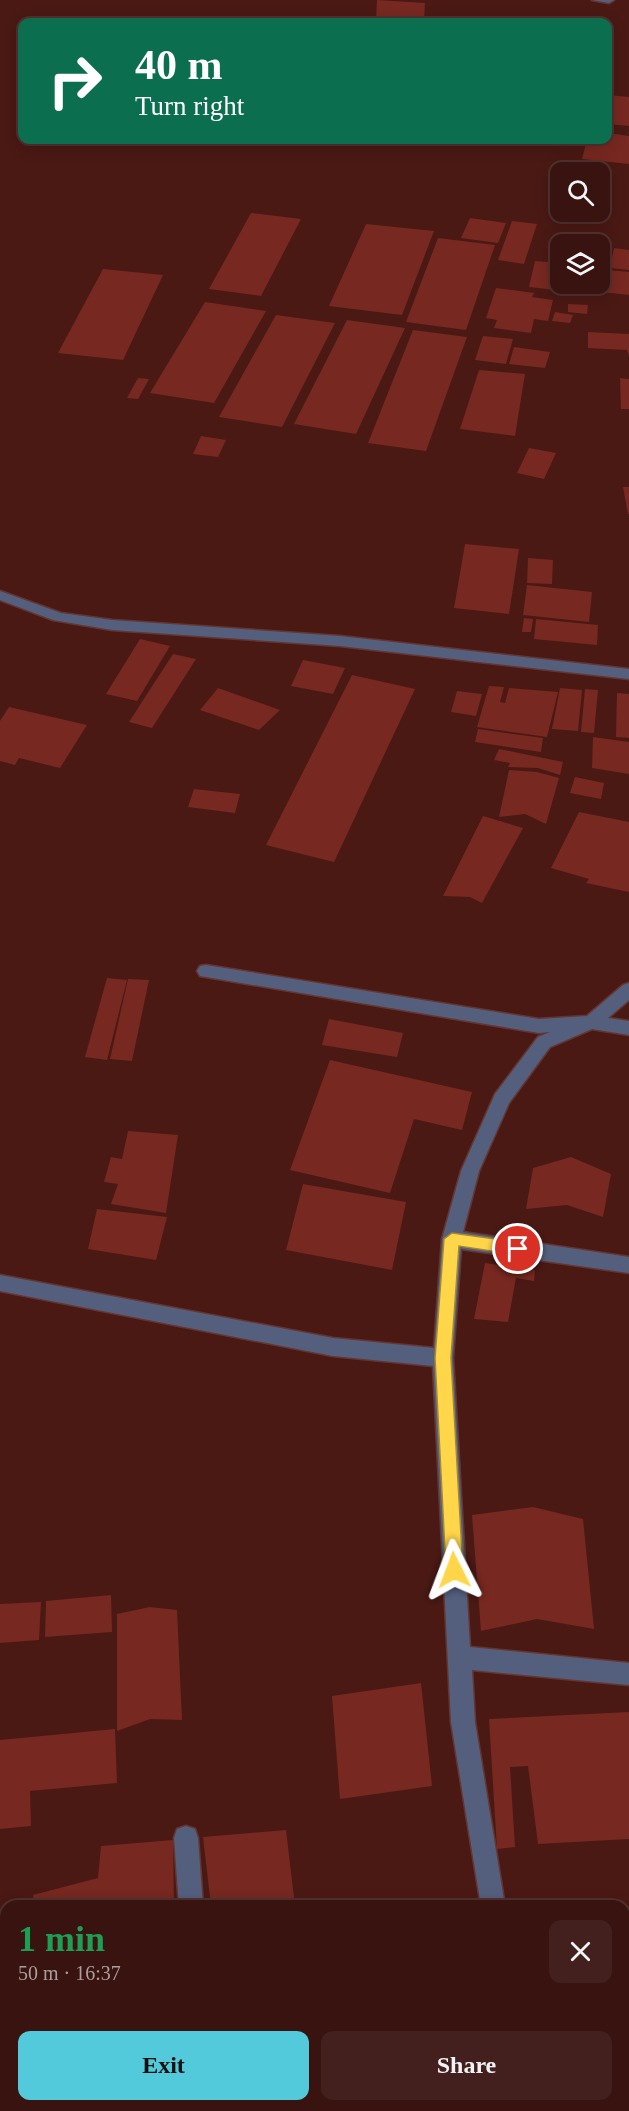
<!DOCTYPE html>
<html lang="en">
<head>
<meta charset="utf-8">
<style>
	:root { --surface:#38130f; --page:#43201d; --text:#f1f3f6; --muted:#ab9e9e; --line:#52322f; --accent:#53cadc }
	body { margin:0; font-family:"Times New Roman",serif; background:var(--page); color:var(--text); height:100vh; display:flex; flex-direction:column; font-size:22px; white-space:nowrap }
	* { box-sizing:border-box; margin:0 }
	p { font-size:20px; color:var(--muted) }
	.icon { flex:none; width:33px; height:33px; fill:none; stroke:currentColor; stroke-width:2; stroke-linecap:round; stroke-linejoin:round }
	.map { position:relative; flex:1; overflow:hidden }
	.sheet { position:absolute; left:0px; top:1900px; width:630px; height:212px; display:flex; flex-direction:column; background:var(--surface); border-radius:18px 18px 0 0; box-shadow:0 3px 15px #0003,0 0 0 2px var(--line) }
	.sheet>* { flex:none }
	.top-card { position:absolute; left:18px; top:18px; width:594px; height:126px; border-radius:12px; box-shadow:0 3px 15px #0003,0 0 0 2px var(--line); background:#0b6e4f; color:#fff; overflow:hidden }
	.controls { position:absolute; left:550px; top:162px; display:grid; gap:12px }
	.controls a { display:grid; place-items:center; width:60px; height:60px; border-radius:12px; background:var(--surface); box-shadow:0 3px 15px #0003,0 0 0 2px var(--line); font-size:30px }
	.pin { position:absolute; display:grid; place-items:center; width:51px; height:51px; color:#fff; margin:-26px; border:3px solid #fff; border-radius:50%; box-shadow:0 2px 6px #0007 }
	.me { position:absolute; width:66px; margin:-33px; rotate:357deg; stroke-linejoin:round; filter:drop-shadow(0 0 4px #0008) }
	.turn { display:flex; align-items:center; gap:21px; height:126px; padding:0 18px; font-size:27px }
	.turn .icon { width:78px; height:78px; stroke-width:2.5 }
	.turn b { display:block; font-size:42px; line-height:51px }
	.round { display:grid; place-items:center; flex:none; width:63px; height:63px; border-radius:12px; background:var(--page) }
	.overview { display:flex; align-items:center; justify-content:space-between; height:102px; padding:0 18px }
	h1 { font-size:36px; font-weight:700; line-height:45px; color:#1e9e55 }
	.button { display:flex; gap:12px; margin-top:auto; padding:12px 18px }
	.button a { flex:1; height:69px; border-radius:12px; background:var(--accent); color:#111; font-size:24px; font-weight:700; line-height:69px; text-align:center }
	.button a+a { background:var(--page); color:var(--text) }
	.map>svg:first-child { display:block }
	.building { fill:#772820 }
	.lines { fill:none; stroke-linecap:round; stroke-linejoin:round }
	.street-casing { stroke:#633631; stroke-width:3 }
	.street { fill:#545f7e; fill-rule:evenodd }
	.route { fill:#ffd54a; stroke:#a68a30; stroke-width:1.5 }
</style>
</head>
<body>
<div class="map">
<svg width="629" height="2111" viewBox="0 0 629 2111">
	<rect width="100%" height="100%" fill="#4a1914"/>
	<g class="building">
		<polygon points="377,0 425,3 424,21 376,20"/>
		<polygon points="608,95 629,97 629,126 608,124"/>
		<polygon points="608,133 629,136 629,164 582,159 587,140 608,140"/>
		<polygon points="251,213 301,219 261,296 209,289"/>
		<polygon points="470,218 506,223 498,243 461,238"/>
		<polygon points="512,221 537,224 524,264 498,260"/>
		<polygon points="366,224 434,231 402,315 329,306"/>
		<polygon points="438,238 495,245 466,330 406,322"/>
		<polygon points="614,248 629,250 629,270 610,268"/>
		<polygon points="535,261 561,263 561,284 574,284 573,292 529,287"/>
		<polygon points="103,269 163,275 123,360 58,353"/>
		<polygon points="608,270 629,272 629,295 602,292"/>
		<polygon points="577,284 598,284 596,292 576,290"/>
		<polygon points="496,288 534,293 532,297 553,300 548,321 534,319 531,333 494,328 497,320 486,318"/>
		<polygon points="205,302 266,311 214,403 150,393"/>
		<polygon points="568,304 588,305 587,314 568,312"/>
		<polygon points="555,312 573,315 570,323 552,321"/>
		<polygon points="276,315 335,323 282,427 219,417"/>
		<polygon points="347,320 405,328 356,434 294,424"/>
		<polygon points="413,330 467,337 426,451 368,443"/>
		<polygon points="588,332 629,334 629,355 627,350 588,348"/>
		<polygon points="483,336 513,339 506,364 475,360"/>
		<polygon points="514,347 550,352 545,368 509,364"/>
		<polygon points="479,370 525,374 515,436 460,429"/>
		<polygon points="138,378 149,379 138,399 127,398"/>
		<polygon points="620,378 629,379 629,409 621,409"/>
		<polygon points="201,436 226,440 218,457 193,454"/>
		<polygon points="529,448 556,453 544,479 517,473"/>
		<polygon points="623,487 629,487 629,514 628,514"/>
		<polygon points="465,544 519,549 509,614 454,608"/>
		<polygon points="528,558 553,560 552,584 527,583"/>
		<polygon points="527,585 592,592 589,622 523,615"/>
		<polygon points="524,618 533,619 531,632 522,632"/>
		<polygon points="536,619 598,625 597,645 534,639"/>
		<polygon points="140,639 170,646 137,701 106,694"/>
		<polygon points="173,654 196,659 152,728 129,722"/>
		<polygon points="303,660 345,668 333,694 291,686"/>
		<polygon points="352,675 415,689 334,862 266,845"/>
		<polygon points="489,686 504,687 500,702 505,703 509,688 558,692 547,737 477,727"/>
		<polygon points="218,688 280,710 259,730 200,710"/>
		<polygon points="560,688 582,690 578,731 552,729"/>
		<polygon points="585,689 598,690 594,733 581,732"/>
		<polygon points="457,691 482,694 476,716 451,712"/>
		<polygon points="617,693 629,694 629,738 616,737"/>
		<polygon points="9,707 87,725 60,768 19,758 15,765 0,761 0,721"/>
		<polygon points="478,729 543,738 541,752 475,742"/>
		<polygon points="593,737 629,742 629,774 592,768"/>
		<polygon points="499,749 563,762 560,775 538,768 508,767 510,763 494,760"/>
		<polygon points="509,770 537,772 559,778 546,824 525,814 499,817"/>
		<polygon points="575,777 604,783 601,799 570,793"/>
		<polygon points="194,789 240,794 235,813 188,807"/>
		<polygon points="579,812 629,822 629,892 586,883 589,879 551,868"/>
		<polygon points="483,816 523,828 482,903 470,897 443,896"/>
		<polygon points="107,978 127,980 107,1060 85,1057"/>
		<polygon points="128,979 149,980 132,1061 110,1059"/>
		<polygon points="329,1019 403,1033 397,1057 322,1045"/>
		<polygon points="330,1060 472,1092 462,1130 414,1119 390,1193 290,1170"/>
		<polygon points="128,1131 178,1135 166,1213 111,1204 118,1184 104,1182 111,1157 122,1159"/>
		<polygon points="571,1157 611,1174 603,1217 567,1205 526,1209 533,1168"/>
		<polygon points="303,1184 406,1202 392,1270 286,1250"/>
		<polygon points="97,1209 167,1217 156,1260 88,1249"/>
		<polygon points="485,1263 535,1270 534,1281 516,1278 508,1322 474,1319"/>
		<polygon points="533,1507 583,1519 594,1629 537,1619 481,1631 472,1515"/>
		<polygon points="111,1595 112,1632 45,1637 46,1601"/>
		<polygon points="41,1602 39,1640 0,1643 0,1604"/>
		<polygon points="150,1607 177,1610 182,1720 150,1719 117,1731 117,1614"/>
		<polygon points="421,1683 432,1786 340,1799 332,1696"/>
		<polygon points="629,1712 629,1839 538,1844 528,1766 510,1767 515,1847 497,1849 489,1719"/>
		<polygon points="115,1729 117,1783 30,1791 31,1826 0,1829 0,1740"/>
		<polygon points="286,1830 295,1906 211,1906 203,1837"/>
		<polygon points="173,1840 174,1906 34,1906 33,1895 98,1878 101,1846"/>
		<polygon points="629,1959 629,2062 624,2062 624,1960"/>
		<polygon points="629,2094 629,2111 553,2111 553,2106 624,2106 624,2095"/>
	</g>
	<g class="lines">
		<g class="street-casing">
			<g id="street">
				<polygon points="592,0 614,0 609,3"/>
				<polygon points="0,591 61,613 112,620 340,636 629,669 629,679 340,646 112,630 53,620 0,600"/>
				<polygon points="206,965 539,1019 587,1016 623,985 629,983 629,1000 608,1018 629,1021 629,1035 592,1029 550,1047 509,1103 479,1171 463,1232 629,1257 629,1273 461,1249 453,1358 470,1647 629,1663 629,1685 472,1670 475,1722 505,1906 481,1906 451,1722 433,1366 333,1356 0,1291 0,1275 333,1338 434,1348 442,1239 461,1171 495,1094 538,1037 550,1032 539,1033 206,977 200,976 197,971 200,966"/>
				<polygon points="186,1826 195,1829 198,1838 203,1906 179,1906 174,1838 177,1829"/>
				<rect x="193" y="2106" width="26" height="5"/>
				<polygon points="266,2106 301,2106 299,2111 264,2111"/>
				<polygon points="508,2106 534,2106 535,2111 509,2111"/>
			</g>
		</g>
		<use href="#street" class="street"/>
	</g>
	<polygon class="route" points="452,1233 518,1242 526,1249 518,1255 459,1246 451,1358 463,1570 460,1575 454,1578 448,1575 446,1570 435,1358 444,1239"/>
</svg>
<div class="controls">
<a><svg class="icon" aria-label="search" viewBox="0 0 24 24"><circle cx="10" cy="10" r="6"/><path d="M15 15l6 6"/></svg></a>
<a><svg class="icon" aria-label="layers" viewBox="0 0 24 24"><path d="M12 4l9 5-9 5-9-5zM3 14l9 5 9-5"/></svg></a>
</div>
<div class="pin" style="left:518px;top:1249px;background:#d93025"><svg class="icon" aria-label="arrive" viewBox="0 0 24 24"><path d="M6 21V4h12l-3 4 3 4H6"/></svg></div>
<svg class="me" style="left:454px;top:1570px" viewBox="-20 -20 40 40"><path d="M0-17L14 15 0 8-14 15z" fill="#ffd54a" stroke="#fff" stroke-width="4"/></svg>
<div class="top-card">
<div class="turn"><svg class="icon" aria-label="right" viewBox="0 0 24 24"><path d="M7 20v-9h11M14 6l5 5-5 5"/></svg><div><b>40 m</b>Turn right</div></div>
</div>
<section class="sheet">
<div class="overview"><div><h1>1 min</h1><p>50 m · 16:37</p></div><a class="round"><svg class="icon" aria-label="close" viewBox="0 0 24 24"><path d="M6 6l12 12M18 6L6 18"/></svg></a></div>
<div class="button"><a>Exit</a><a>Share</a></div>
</section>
</div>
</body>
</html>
